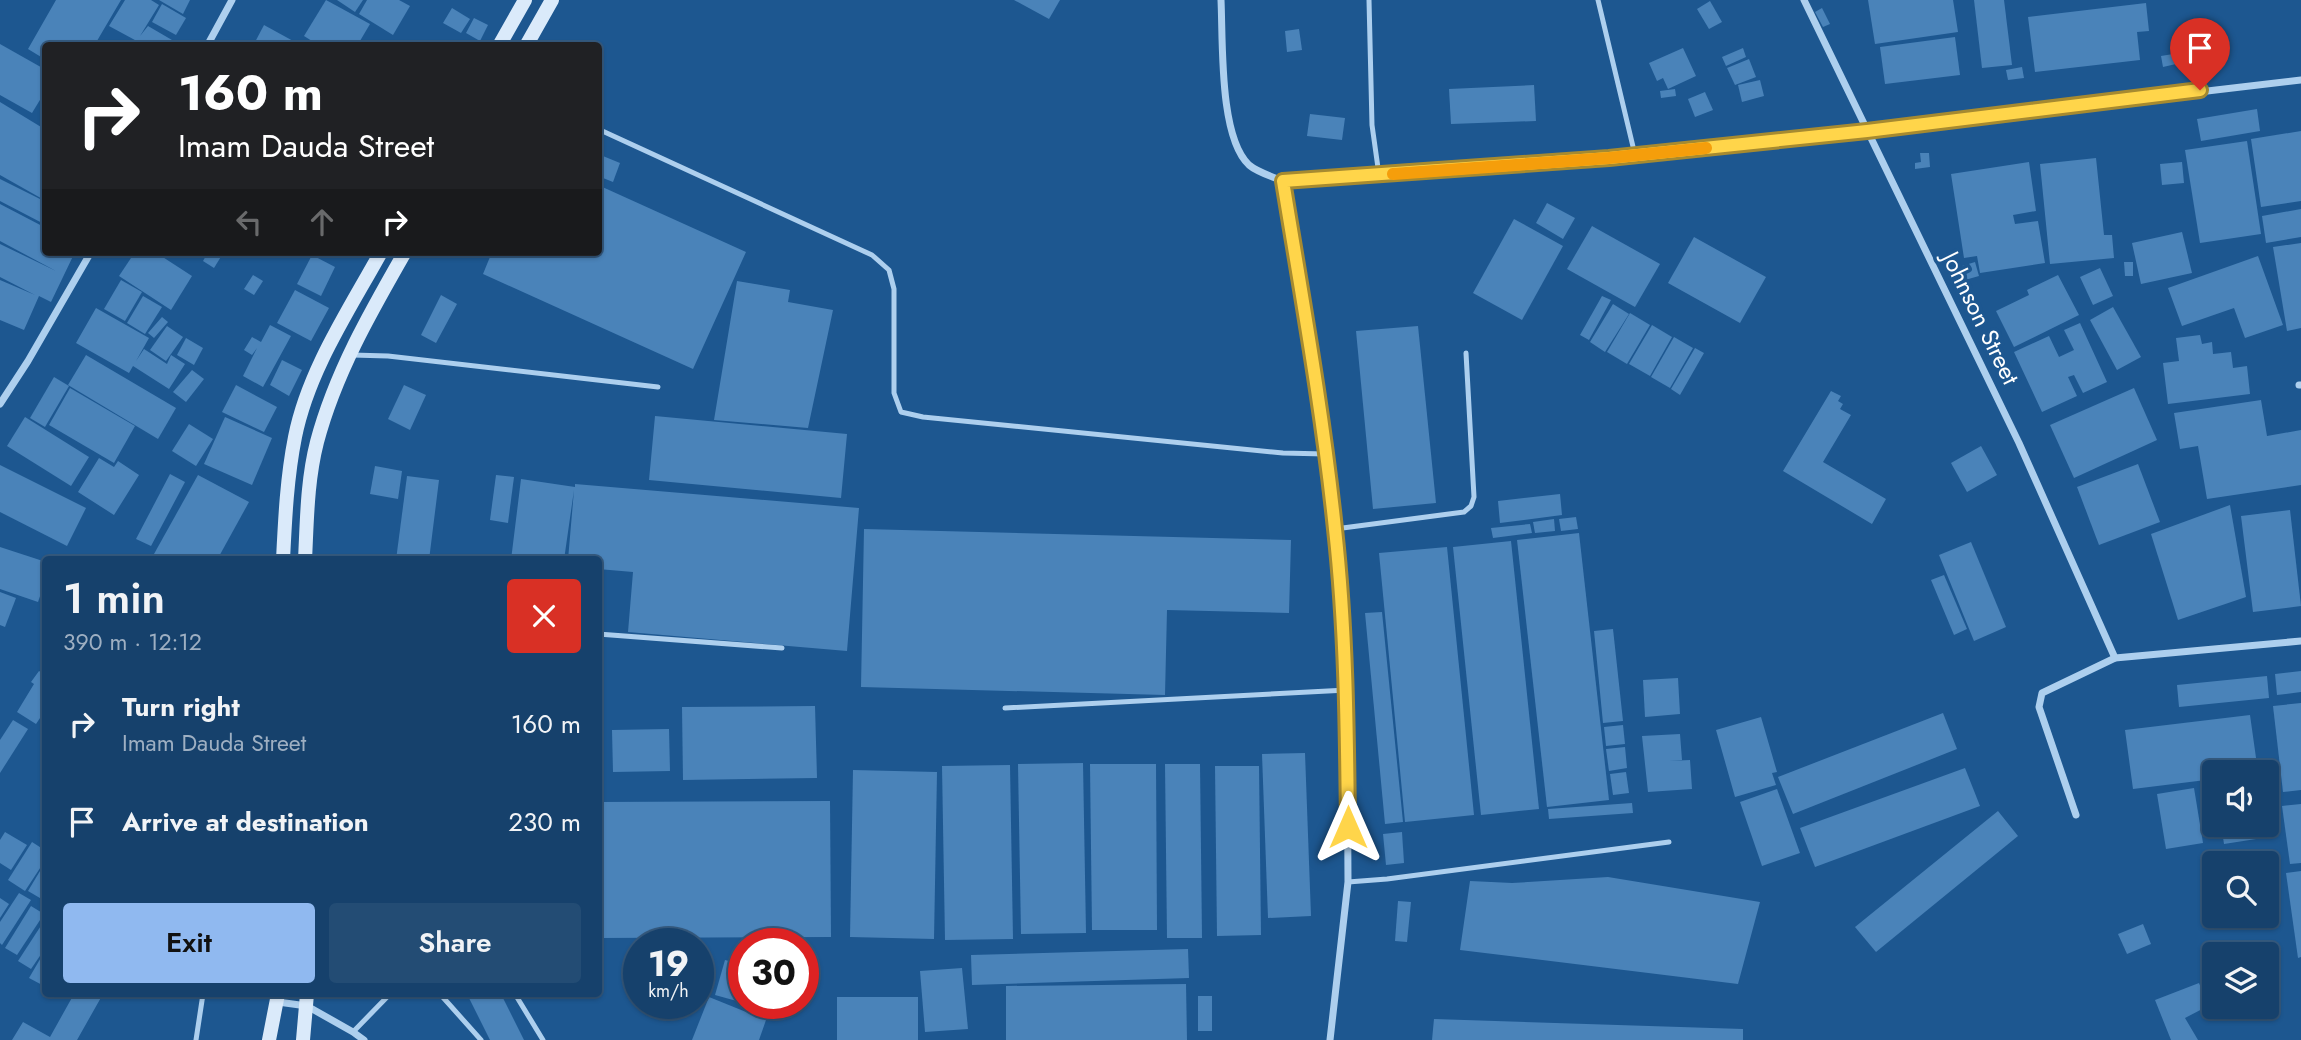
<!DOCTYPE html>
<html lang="en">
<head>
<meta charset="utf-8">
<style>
	:root { --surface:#16416c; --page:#234c74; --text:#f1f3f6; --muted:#9eafc2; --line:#355a7f; --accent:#90b9f0 }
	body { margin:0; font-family:Jost,sans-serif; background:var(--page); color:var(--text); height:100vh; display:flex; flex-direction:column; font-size:26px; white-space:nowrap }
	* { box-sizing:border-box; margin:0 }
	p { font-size:23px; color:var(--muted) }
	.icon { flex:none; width:38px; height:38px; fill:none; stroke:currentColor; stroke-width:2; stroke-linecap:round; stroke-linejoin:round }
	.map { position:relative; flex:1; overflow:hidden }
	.side { position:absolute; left:42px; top:556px; width:560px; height:441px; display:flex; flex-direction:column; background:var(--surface); border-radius:7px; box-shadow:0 2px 5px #0004,0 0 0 2px var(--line) }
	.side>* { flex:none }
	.banner { position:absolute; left:42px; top:42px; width:560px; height:214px; border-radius:7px; box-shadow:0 2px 5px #0004,0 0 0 2px var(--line); background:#202124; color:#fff; overflow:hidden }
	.controls { position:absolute; left:2202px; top:760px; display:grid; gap:14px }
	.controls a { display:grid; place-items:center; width:77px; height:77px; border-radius:7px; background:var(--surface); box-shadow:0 2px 5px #0004,0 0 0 2px var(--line); font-size:35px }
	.speed { position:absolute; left:623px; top:928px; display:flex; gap:14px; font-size:35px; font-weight:700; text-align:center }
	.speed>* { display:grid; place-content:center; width:91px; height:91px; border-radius:50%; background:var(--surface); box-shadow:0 2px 5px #0004,0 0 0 2px var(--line); line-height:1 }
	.speed small { font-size:18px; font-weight:400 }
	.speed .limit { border:10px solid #d22; background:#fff; color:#111 }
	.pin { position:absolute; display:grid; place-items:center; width:60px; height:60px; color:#fff; margin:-72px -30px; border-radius:50% 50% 50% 0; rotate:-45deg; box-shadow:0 0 7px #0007 }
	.pin .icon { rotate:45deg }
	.me { position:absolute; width:77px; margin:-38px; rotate:0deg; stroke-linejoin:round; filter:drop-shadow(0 0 5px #0008) }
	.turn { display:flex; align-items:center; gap:24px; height:147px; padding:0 21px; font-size:32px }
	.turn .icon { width:91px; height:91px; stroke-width:2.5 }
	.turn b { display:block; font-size:49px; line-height:60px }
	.lanes { display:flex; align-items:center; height:66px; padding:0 21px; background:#0003; justify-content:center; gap:35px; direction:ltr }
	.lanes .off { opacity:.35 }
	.round { display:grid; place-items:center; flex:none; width:74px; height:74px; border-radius:7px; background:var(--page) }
	.overview { display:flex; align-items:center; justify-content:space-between; height:119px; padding:0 21px }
	h1 { font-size:42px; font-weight:600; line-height:52px }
	.primary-button { display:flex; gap:14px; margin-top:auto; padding:14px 21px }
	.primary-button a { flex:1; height:80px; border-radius:7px; background:var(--accent); color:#111; font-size:28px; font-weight:600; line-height:80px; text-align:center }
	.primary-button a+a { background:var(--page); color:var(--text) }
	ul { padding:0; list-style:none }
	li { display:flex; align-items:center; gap:21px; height:98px; padding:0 21px }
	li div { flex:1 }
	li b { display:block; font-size:26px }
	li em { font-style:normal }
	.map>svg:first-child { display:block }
	.building { fill:#4a83b9 }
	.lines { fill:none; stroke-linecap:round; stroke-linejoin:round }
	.lane { stroke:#adcfee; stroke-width:5 }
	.street { stroke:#adcfee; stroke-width:7 }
	.secondary { stroke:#daeafa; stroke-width:14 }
	.route-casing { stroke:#a68a30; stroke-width:18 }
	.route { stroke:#ffd54a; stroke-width:12 }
	.slow { stroke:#f59e0b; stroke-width:12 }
	.labels { text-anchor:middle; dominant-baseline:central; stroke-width:7; stroke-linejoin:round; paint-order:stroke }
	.street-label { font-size:24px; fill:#fff; stroke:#1d5790 }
</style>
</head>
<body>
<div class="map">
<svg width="2301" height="1040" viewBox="0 0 2301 1040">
	<rect width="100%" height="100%" fill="#1d5790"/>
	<g class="building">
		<polygon points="56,0 121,0 94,46 46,46 46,60 28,49"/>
		<polygon points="125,0 151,0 159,5 140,36 148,26 172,40 169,46 146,46 109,26"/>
		<polygon points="159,0 190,0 183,14"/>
		<polygon points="326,0 370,24 357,46 320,46 304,36"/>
		<polygon points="337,0 363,0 355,12"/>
		<polygon points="367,0 399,0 410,6 393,35 359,14"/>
		<polygon points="1014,0 1060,0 1049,19"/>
		<polygon points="1868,0 1953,0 1958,32 1875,44"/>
		<polygon points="1974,0 2004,0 2012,65 1982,68"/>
		<polygon points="1710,1 1722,22 1709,29 1697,9"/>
		<polygon points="2146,3 2149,31 2137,32 2140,60 2035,72 2028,17"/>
		<polygon points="162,4 186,18 176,35 152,22"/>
		<polygon points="452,8 470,19 461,33 443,23"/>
		<polygon points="1822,8 1830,24 1823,27 1815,12"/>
		<polygon points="474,18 488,25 480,41 466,33"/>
		<polygon points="264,25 295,42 293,46 253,46"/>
		<polygon points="1299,29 1302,50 1287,52 1285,31"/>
		<polygon points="1955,37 1960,75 1885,84 1880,47"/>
		<polygon points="0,44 46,70 46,90 32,113 0,95"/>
		<polygon points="1683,48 1696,76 1668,89 1663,78 1657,81 1649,63"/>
		<polygon points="1743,48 1746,57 1726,66 1722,57"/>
		<polygon points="2173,54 2176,64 2163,67 2161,56"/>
		<polygon points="1749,59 1756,77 1735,85 1727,68"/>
		<polygon points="2022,67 2024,78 2008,80 2006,70"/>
		<polygon points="1760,80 1764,96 1742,102 1738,85"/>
		<polygon points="1534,85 1536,121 1451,124 1449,89"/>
		<polygon points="1675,89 1676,96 1661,98 1660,91"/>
		<polygon points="1705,92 1713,110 1695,117 1688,99"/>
		<polygon points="0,102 46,130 46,201 0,175"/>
		<polygon points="2257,109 2260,131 2201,141 2197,119"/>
		<polygon points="1310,114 1345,118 1342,140 1307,136"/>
		<polygon points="2301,131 2301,201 2261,207 2251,139"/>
		<polygon points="2247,141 2261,234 2200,243 2185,150"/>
		<polygon points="1920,153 1929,153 1930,167 1915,169 1915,163 1921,162"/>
		<polygon points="598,154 620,163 613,182 598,176"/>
		<polygon points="2096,158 2104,235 2112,235 2114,258 2050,264 2040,164"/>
		<polygon points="2029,162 2036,211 2013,215 2015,224 2038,221 2045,263 1980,273 1977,256 1964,258 1951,174"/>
		<polygon points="2182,162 2184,183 2162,185 2160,164"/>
		<polygon points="0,179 46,202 46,225 0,201"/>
		<polygon points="598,185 746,252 693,369 483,274 492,252 598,252"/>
		<polygon points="1547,203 1575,218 1563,239 1536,223"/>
		<polygon points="0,204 46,228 46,252 75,252 51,302 39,296 24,330 0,320 0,280 35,295 0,277 0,244 56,271 0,241"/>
		<polygon points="2301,209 2301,237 2266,243 2262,216"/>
		<polygon points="1514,219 1563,246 1522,320 1473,293"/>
		<polygon points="1592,226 1660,264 1635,307 1567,269"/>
		<polygon points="2182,232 2192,273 2141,284 2132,243"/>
		<polygon points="1694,237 1766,277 1740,323 1668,283"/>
		<polygon points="2301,243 2301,328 2287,331 2273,247"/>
		<polygon points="135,252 155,252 192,276 171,310 119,276"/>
		<polygon points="208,252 217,252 222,255 214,268 203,261"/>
		<polygon points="312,255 335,267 321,296 297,284"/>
		<polygon points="2258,256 2283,325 2245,338 2234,308 2182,326 2168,288"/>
		<polygon points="1975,262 1979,276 1965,280 1962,266"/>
		<polygon points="2124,262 2133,262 2133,276 2125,276"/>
		<polygon points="2100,268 2113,296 2093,305 2080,277"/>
		<polygon points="253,275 263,281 254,295 244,289"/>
		<polygon points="2058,275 2079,315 2014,347 1996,311 2029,295 2027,290"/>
		<polygon points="121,280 142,292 125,321 104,309"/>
		<polygon points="737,281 790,290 788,302 833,310 808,428 714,420"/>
		<polygon points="295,290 329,308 311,341 277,323"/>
		<polygon points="441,295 457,304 436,343 421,335"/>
		<polygon points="143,296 162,307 145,334 127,323"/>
		<polygon points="1602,296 1611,300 1589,340 1580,335"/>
		<polygon points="1613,304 1629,314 1605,352 1590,342"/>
		<polygon points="2113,307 2141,357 2117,370 2090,320"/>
		<polygon points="96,308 149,338 136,361 144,349 167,364 171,355 185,364 169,389 133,366 129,373 76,343"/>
		<polygon points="1630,313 1650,325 1627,364 1607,352"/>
		<polygon points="162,317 168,322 154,338 148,333"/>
		<polygon points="2080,323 2107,382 2083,393 2074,375 2068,377 2077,396 2042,412 2014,352 2049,336 2059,357 2074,350 2064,330"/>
		<polygon points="270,325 291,336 263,387 243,376 257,348 252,355 244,350 252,337 261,342"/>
		<polygon points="1652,325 1672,337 1650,376 1629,364"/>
		<polygon points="167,326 183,337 166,361 150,350"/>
		<polygon points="1418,326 1436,503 1373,509 1356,331"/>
		<polygon points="2200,335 2202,344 2212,342 2213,354 2231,352 2233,368 2247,366 2250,394 2168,404 2163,363 2179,361 2176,338"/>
		<polygon points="1674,337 1693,348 1670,388 1651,377"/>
		<polygon points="186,338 203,348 194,365 177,355"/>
		<polygon points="1695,348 1704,353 1680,395 1671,389"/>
		<polygon points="86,355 176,408 158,439 68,385"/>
		<polygon points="282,360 302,370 289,396 270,385"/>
		<polygon points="192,370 204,379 186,402 173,392"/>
		<polygon points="54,377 69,386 45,427 30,418"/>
		<polygon points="236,385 277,407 264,432 222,412"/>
		<polygon points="404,385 426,395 410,430 388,419"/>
		<polygon points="70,388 135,426 114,463 49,425"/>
		<polygon points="2134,388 2157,440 2074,478 2050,425"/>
		<polygon points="1831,391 1841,396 1838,401 1843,404 1840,409 1851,415 1823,462 1886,499 1872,524 1783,471"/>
		<polygon points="2261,400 2267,436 2301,430 2301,485 2207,499 2198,446 2180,449 2174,413"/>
		<polygon points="655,416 847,434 841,498 649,480"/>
		<polygon points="25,417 89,457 71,486 7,446"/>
		<polygon points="225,417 272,438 252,485 204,464"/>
		<polygon points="189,424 213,439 196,466 172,451"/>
		<polygon points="1981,446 1997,475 1967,492 1951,463"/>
		<polygon points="99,458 114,467 118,461 139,475 114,515 78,492"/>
		<polygon points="2138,464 2160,522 2099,545 2077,487"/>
		<polygon points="0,465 86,508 67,546 0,512"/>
		<polygon points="375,466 402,471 398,499 370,494"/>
		<polygon points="170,474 185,482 151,546 136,539"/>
		<polygon points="198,475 249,502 217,560 165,560 154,554"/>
		<polygon points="496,475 514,477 508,523 490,520"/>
		<polygon points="407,476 439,480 429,560 396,560"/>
		<polygon points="521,479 575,487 575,484 859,508 847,651 628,632 633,572 598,569 598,560 568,560 574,490 564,560 511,560"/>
		<polygon points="1560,494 1562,515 1500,523 1498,501"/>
		<polygon points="2230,505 2246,597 2178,620 2151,534"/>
		<polygon points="2290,510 2301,606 2253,612 2241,516"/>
		<polygon points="1576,517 1578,529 1561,531 1559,519"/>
		<polygon points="1554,519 1555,531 1535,533 1533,522"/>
		<polygon points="1530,524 1532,533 1493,538 1491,528"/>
		<polygon points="864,529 1291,540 1289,613 1167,610 1165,695 861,687"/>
		<polygon points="1579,533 1609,800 1547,807 1517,540"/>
		<polygon points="1511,541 1539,809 1481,815 1453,547"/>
		<polygon points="1971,542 2006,627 1974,641 1939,555"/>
		<polygon points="0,547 46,562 46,579 38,602 0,589"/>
		<polygon points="1447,547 1474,815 1405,822 1379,553"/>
		<polygon points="1944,575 1967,629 1954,635 1931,580"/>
		<polygon points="0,592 16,598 5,627 0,625"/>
		<polygon points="1382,612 1403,822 1385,824 1365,613"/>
		<polygon points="1613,629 1623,721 1603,723 1594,631"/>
		<polygon points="39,671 46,675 46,709 36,724 17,712 34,684 31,682"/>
		<polygon points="2301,671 2301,692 2277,695 2275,674"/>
		<polygon points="2267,676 2269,698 2179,707 2177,685"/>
		<polygon points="1678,678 1680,714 1645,717 1643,680"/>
		<polygon points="2301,703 2301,790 2283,792 2273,706"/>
		<polygon points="815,706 817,778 683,780 682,707"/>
		<polygon points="1943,713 1957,749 1793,814 1778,777"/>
		<polygon points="2250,715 2258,772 2214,772 2214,779 2133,789 2125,730"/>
		<polygon points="1761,717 1777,772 1772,773 1776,785 1735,797 1716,730"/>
		<polygon points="13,720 28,729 0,773 0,740"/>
		<polygon points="1623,725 1625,744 1606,746 1604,727"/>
		<polygon points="669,729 670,771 613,772 612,730"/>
		<polygon points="1680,734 1682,760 1669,761 1690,760 1692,789 1648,792 1642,736"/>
		<polygon points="1625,747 1627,768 1609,771 1606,749"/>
		<polygon points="1305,753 1311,916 1268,918 1262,754"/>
		<polygon points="1083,763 1086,933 1021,934 1018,764"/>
		<polygon points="1090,764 1156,764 1157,930 1092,930"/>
		<polygon points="1165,764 1200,764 1202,938 1167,938"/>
		<polygon points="1010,765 1013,939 945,940 942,766"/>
		<polygon points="1215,766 1259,766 1261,935 1217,936"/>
		<polygon points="1965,768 1980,806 1815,867 1800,828"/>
		<polygon points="853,770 937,772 934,939 850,937"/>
		<polygon points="1626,772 1629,793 1613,795 1610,774"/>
		<polygon points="2194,788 2203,843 2166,849 2157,794"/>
		<polygon points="1777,789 1800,853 1762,866 1740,802"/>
		<polygon points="830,801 831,937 598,938 598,802"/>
		<polygon points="1632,803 1633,813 1549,819 1548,809"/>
		<polygon points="2301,804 2301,863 2290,864 2282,806"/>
		<polygon points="1998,811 2018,836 1876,952 1855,927"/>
		<polygon points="2221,824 2266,824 2269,837 2224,844"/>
		<polygon points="5,832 27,845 11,870 0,863 0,840"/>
		<polygon points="1402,832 1404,863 1386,865 1383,834"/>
		<polygon points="32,842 46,851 46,859 25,891 8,880"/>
		<polygon points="46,861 46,899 45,901 28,891"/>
		<polygon points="2301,871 2301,957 2298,958 2286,873"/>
		<polygon points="1608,877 1760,902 1738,984 1460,950 1470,881 1512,883"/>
		<polygon points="19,893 31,900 2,945 0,943 0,922"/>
		<polygon points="0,898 9,904 0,918"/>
		<polygon points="1398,901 1411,902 1407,942 1395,941"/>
		<polygon points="31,906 44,914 17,955 5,948"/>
		<polygon points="46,918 46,947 31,969 18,961"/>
		<polygon points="2143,924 2151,944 2127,954 2118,934"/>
		<polygon points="46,949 46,987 29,978"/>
		<polygon points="1188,949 1189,978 972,985 971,955"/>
		<polygon points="725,960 744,965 744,1003 715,995"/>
		<polygon points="962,968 968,1029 925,1032 920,971"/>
		<polygon points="2199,983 2208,1006 2185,1018 2198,1040 2171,1040 2155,1000"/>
		<polygon points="1186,984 1187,1040 1006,1040 1006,986"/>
		<polygon points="74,994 103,994 77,1040 12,1040 23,1022 50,1037"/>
		<polygon points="467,994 501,994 524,1040 490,1040"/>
		<rect x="1198" y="996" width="14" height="35"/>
		<polygon points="709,997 766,1020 759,1040 692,1040"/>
		<rect x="837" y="997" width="81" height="43"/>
		<polygon points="1434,1019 1743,1029 1743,1040 1432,1040"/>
	</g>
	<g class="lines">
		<g class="lane">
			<polyline points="1369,0 1372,125 1379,175"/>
			<polyline points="1598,0 1635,155"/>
			<polyline points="598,129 872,255 889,270 894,289 894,393 901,412 923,417 1283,453 1325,454"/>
			<polyline points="352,355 388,356 658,387"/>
			<polyline points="1335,529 1464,512 1471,506 1474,497 1466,353"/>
			<polyline points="598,634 782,648"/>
			<polyline points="1005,708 1347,690"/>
			<polyline points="1348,882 1387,879 1669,842"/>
			<polyline points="440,994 481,1040"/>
			<polyline points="515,994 543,1040"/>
			<polyline points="353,1032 390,994"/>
			<polyline points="196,1040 203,994"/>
		</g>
		<g class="street">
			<path d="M1221,0C1223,41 1219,137 1249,165C1257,172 1273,177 1283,181L1308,333L1335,529L1347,690L1348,882L1330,1040"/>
			<polyline points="1804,0 2019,443 2115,658"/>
			<polyline points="207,46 232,0"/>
			<polyline points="1283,181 1609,158 1867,131 2301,80"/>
			<polyline points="2299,385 2301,385"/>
			<polyline points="0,404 28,361 91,252"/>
			<polyline points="2076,815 2039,707 2042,693 2115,658 2301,641"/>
			<polyline points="278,1002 307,1006 353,1032 364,1040"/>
		</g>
		<g class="secondary">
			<polyline points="499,46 525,0"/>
			<polyline points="526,46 552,0"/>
			<path d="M283,560C285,519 287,477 295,437C308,371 349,310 381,252"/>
			<path d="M305,560C307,521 307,481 317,442C335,374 370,313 405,252"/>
			<polyline points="269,1040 278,994"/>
			<polyline points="303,1040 307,994"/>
		</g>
	</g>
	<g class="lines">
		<g class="route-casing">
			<path id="route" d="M1348,827C1347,727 1346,628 1335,529C1323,413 1302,297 1283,181L1609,158L1867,131L2200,90"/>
		</g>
		<use href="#route" class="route"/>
		<polyline class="slow" points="1393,174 1609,158 1706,148"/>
	</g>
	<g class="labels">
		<g class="street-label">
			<text transform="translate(1981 318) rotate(64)">Johnson Street</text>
		</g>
	</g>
</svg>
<div class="controls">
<a><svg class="icon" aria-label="sound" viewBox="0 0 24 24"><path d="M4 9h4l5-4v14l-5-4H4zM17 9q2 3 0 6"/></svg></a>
<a><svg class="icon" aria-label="search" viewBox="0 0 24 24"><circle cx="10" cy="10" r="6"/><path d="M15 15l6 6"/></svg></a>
<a><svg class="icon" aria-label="layers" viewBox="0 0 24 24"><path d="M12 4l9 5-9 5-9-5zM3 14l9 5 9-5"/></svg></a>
</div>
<div class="speed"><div>19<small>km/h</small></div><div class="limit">30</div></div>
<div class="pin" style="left:2200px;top:90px;background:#d93025"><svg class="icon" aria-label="arrive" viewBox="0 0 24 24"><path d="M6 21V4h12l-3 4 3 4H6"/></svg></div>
<svg class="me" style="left:1348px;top:827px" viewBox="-20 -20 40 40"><path d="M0-17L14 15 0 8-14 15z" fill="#ffd54a" stroke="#fff" stroke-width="4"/></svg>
<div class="banner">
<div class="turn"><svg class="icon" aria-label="right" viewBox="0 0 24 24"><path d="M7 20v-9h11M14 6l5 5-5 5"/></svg><div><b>160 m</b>Imam Dauda Street</div></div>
<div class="lanes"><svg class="icon off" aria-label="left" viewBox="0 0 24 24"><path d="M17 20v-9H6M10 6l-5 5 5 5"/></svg><svg class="icon off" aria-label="ahead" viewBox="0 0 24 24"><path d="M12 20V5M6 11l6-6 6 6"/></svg><svg class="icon" aria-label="right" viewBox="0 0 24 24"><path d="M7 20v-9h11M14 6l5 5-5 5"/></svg></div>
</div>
<section class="side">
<div class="overview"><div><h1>1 min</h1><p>390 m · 12:12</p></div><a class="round" style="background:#d93025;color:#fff"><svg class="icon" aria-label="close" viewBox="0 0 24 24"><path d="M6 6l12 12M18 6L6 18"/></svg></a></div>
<ul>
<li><svg class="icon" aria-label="right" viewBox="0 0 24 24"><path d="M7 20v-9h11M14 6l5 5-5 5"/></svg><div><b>Turn right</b><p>Imam Dauda Street</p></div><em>160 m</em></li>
<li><svg class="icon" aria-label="arrive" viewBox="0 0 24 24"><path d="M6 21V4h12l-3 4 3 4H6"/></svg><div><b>Arrive at destination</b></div><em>230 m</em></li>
</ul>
<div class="primary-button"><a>Exit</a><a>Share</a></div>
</section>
</div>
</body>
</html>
